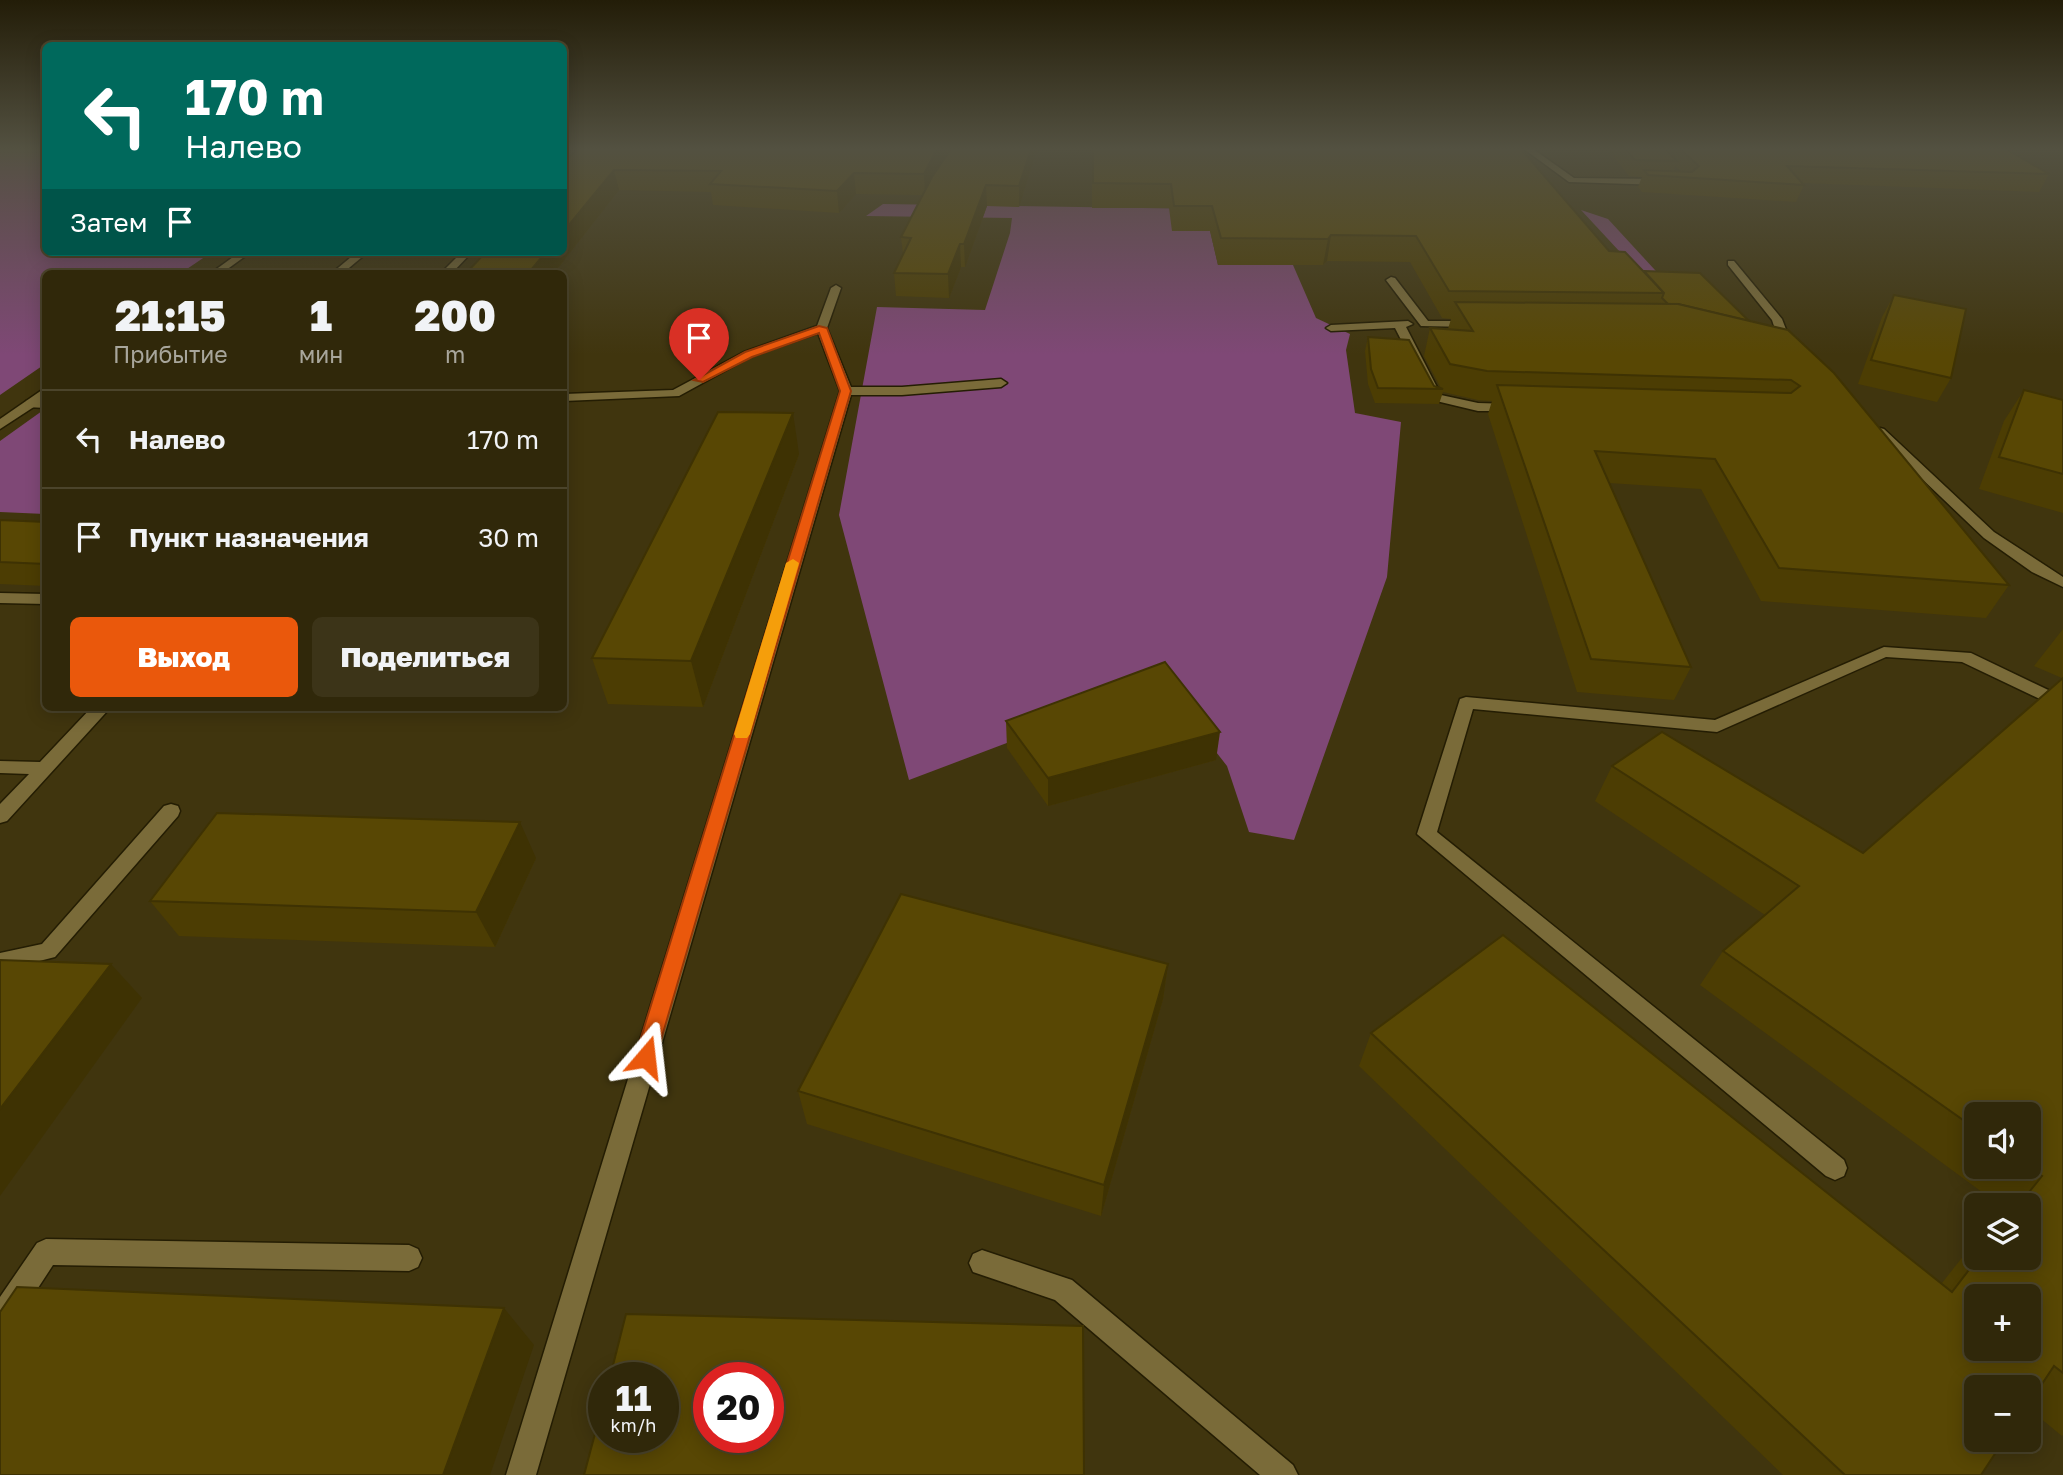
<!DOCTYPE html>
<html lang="ru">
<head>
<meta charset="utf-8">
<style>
	:root { --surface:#30280a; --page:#3c3418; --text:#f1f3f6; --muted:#a8a69c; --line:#4b442b; --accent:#ea580c }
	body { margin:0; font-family:"Golos Text",sans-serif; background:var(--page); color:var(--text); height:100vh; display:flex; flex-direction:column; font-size:26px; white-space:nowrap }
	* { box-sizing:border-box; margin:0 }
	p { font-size:23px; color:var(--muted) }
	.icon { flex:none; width:38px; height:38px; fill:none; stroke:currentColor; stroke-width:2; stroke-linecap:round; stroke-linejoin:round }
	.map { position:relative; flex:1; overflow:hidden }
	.side { position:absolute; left:42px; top:270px; width:525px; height:441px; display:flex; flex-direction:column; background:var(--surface); border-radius:10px; box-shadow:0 4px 18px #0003,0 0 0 2px var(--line) }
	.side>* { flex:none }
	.hud { position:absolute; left:42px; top:42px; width:525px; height:214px; border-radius:10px; box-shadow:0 4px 18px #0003,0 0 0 2px var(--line); background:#00695c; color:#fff; overflow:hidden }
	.tools { position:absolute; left:1964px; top:1102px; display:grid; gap:14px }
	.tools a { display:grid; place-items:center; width:77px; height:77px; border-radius:10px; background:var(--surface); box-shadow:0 4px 18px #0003,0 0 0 2px var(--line); font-size:35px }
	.speed { position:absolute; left:588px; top:1362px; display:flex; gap:14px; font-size:35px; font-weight:700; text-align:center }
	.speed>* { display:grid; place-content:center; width:91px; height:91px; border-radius:50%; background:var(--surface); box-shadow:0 4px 18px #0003,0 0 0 2px var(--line); line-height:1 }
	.speed small { font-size:18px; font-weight:400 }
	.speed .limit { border:10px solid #d22; background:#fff; color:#111 }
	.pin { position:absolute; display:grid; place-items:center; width:60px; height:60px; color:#fff; margin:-72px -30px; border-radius:50% 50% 50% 0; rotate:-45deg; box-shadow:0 0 7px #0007 }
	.pin .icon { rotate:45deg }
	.me { position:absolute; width:77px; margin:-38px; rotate:17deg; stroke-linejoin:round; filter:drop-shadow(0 0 5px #0008) }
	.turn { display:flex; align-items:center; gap:24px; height:147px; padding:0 28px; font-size:32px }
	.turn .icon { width:91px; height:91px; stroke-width:2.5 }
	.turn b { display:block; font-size:49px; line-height:60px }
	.then { display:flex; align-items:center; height:66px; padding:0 28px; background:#0003; gap:14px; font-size:26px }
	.eta { display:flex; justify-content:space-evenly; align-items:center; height:119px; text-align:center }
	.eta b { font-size:42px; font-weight:800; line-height:49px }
	.button { display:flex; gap:14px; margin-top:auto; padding:14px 28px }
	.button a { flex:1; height:80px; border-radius:10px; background:var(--accent); color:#fff; font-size:28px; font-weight:800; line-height:80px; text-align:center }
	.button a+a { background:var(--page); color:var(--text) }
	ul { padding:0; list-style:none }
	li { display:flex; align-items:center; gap:21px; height:98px; padding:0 28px; border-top:2px solid var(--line) }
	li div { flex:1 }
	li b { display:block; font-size:26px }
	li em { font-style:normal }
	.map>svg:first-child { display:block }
	.green { fill:#7f4876 }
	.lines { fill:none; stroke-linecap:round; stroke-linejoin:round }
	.lane-casing { stroke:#241d03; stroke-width:3 }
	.secondary-casing { stroke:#241d03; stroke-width:3 }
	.lane { fill:#7a6b39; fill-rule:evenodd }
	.secondary { fill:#7a6b39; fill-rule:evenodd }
	.wall { fill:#4c3d03; fill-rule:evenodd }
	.shaded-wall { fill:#3e3203 }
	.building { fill:#584704; stroke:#3e3203; stroke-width:2; fill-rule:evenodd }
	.route { fill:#ea580c; stroke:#983908; stroke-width:2 }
	.slow { fill:#f59e0b }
</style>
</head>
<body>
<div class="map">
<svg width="2063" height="1475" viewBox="0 0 2063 1475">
	<rect width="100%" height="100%" fill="#40350e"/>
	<g class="green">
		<polygon points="0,149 45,149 46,252 212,252 181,273 46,273 45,364 0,395"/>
		<polygon points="883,204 1205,209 1218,265 1293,265 1316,318 1350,334 1346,350 1355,413 1401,422 1387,577 1294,840 1249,832 1227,766 1163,684 909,780 839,515 877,307 985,310 1010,233 1012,218 866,216"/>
		<polygon points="1581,210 1608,219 1701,320 1686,323"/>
		<polygon points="42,411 46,411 45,514 0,512 0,441"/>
	</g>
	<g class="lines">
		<g class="lane-casing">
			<g id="lane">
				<polygon points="564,149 570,149 564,154"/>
				<polygon points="1524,149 1533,149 1574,178 1663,179 1667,182 1663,185 1569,182"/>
				<polygon points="357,252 368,252 343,273 332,273"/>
				<polygon points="462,252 472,252 452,273 441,273"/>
				<polygon points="1728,261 1734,261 1782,319 1792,345 1786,351 1776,349 1780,344 1772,320 1728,265"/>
				<polygon points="1391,277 1395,278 1428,321 1471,321 1476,324 1471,327 1421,326 1386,280"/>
				<polygon points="836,285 841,288 827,328 851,387 902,387 1001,379 1007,383 1001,387 902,395 851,395 536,1475 506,1475 840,391 818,333 752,356 679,396 564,401 564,394 673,390 744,352 817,326 831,288"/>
				<polygon points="1408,321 1413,324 1406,327 1441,395 1478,403 1511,404 1517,408 1515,411 1478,411 1432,400 1395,328 1331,331 1326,328 1331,325"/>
				<polygon points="30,400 46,400 46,408 26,407 26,401"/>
				<polygon points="1880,428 1884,429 1994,532 2063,577 2063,587 2032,572 1984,538 1876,435 1874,432"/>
				<polygon points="0,593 46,594 46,604 0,603"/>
				<polygon points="1884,647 1971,653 2063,697 2063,710 1962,662 1886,657 1717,732 1473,709 1437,832 1844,1160 1847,1168 1844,1176 1835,1180 1826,1176 1417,834 1460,699 1466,697 1715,720"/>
				<polygon points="92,707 111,707 7,821 0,823 0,804 29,774 0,773 0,761 40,762"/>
				<polygon points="171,804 178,806 180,811 178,816 55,957 0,971 0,953 42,944 164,806"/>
				<polygon points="46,1239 409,1245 418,1249 422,1258 418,1267 409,1271 53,1265 10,1331 0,1335 0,1297 37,1243"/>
				<polygon points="982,1250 1072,1280 1293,1465 1298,1475 1260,1475 1055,1300 973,1272 969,1263 973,1254"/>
			</g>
		</g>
		<g class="secondary-casing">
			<g id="secondary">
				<polygon points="240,252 251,252 222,273 211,273"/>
				<polygon points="42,390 46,390 46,399 0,429 0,419"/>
			</g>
		</g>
		<use href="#lane" class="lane"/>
		<use href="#secondary" class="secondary"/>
	</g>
	<g class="wall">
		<polygon points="951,149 1037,149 1019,207 987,206 965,267 961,267 949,298 896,296 894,273 903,254 901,237 922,195 856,194 839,213 713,205 711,192 619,190 554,273 470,273 469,270 564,252 564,163 947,152 941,164"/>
		<polygon points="1092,149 1609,251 1644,271 1700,273 2009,585 1986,618 1761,601 1701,489 1609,483 1691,667 1674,700 1577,692 1488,414 1492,401 1478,400 1443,392 1439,404 1375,403 1368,384 1365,351 1368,337 1434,386 1441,388 1424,356 1430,328 1448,329 1451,319 1442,318 1410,262 1327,261 1323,265 1218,265 1210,231 1172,231 1169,208 1092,208"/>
		<path d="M1608,149H2006L2049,174L2039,192L1802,183L1804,185L1796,202L1642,192L1638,187L1642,177L1629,176ZM1675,166L1681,171H1674Z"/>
		<polygon points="1894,295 1951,378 1937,402 1858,384 1882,317"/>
		<polygon points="2024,390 2063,400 2063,513 1979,489 2004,421"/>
		<polygon points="799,454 703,707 608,704 592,658"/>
		<polygon points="0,520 46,522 46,586 0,584"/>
		<path d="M2063,629V1435L2062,1436L2028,1408V1388L1981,1475H1783L1359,1066L1371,1033L1942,1283L1976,1240V1258H2028V1206H2001L1700,985L1723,951L1765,915L1595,801L1612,766L1863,853L2062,678L2034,666ZM1976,1115H2028V1167H1976Z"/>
		<polygon points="1006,721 1216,760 1048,806 1007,748"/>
		<polygon points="536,858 495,947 179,936 150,901"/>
		<polygon points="1168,964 1163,999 1101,1216 807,1124 798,1091"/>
	</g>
	<g class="shaded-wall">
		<polygon points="937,149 951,149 947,152 925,195 924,174"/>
		<polygon points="1031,149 1037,149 1019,207 1019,186"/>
		<polygon points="614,170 619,190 554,273 532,273 531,270 546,252 564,252 564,231"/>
		<polygon points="854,173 856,194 839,213 837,191"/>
		<polygon points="986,185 987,206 965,267 964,244"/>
		<polygon points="1331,235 1327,261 1323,265 1328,239"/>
		<polygon points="960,244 961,267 949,298 948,274"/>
		<polygon points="793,413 799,454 703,707 691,661"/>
		<polygon points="1220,732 1216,760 1048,806 1048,778"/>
		<polygon points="520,822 536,858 495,947 476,912"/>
		<polygon points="111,964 142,998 0,1196 0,1109"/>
		<polygon points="1168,964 1163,999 1101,1216 1104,1185"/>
		<polygon points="504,1308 534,1345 490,1475 443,1475"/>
	</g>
	<g class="building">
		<polygon points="577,149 937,149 924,174 854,173 837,191 710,184 721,171 614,170 564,231 564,163"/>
		<polygon points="951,149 1031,149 1019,186 986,185 964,244 960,244 948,274 894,273 911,238 901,237 932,177"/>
		<polygon points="1093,149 1521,149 1609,251 1625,252 1664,293 1449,291 1416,236 1331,235 1328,239 1221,238 1212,206 1174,206 1171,184 1093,183"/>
		<polygon points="1626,149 1665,149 1677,161 1635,160"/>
		<polygon points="1680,149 2006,149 2049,174 1787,166 1804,185 1648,175 1644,170 1692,172 1699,166"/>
		<polygon points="486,252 546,252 531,270 469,270"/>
		<polygon points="1644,271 1700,273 1749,321 1678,304 1668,304 1662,298 1664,293"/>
		<polygon points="1894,295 1966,309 1951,378 1871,360"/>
		<polygon points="1455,302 1678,304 1788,330 1834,373 2009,585 1779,568 1715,459 1595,451 1691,667 1591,659 1497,385 1791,393 1800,386 1791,380 1487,371 1450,364 1430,328 1473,331"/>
		<polygon points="1368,337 1409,340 1434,386 1443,389 1378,388 1371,369"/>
		<polygon points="2024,390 2063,400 2063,474 1999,457"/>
		<polygon points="718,412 793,413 691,661 592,658"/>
		<polygon points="0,520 46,522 46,564 0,562"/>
		<polygon points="1165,662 1220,732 1048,778 1006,721"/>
		<path d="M2063,678V1373L2054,1366L2028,1405V1388H1976V1440H2004L1981,1475H1845L1371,1033L1503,935L1952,1292L1978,1258H2028V1206H2018L2042,1176L2028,1166V1115H1976V1129L1723,951L1799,886L1612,766L1662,732L1863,853ZM1976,1297H2028V1349H1976Z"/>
		<polygon points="217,813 520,822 476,912 150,901"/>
		<polygon points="901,894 1168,964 1104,1185 798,1091"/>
		<polygon points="0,960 111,964 0,1109"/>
		<polygon points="17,1287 504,1308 443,1475 0,1475 0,1312"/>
		<path d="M626,1314L1083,1326L1084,1475H584L604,1400V1437H663V1377H610ZM709,1377H768V1437H709Z"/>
	</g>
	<linearGradient id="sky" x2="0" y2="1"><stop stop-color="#231d08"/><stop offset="0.42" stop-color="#535141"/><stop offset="1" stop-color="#535141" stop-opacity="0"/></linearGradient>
	<rect width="2063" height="355" fill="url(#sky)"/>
	<polygon class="route" points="819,326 827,328 851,391 656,1057 653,1063 646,1066 638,1063 635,1057 840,391 819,333 752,357 703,382 694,380 745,352"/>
	<polygon class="slow" points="793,559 799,563 750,734 747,738 736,738 734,734 786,563"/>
</svg>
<div class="tools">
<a><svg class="icon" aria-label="sound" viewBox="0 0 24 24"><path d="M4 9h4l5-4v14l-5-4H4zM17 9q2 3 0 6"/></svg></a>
<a><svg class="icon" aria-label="layers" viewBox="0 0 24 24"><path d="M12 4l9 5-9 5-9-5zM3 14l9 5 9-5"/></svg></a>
<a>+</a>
<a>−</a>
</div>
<div class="speed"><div>11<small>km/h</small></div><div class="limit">20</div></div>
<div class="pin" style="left:699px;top:380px;background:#d93025"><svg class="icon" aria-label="arrive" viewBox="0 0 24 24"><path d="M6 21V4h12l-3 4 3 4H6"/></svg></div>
<svg class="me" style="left:646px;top:1057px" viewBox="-20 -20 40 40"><path d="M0-17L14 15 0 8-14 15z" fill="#ea580c" stroke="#fff" stroke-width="4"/></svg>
<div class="hud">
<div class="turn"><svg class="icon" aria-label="left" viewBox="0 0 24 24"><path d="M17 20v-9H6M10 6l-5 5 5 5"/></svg><div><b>170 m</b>Налево</div></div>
<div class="then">Затем<svg class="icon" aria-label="arrive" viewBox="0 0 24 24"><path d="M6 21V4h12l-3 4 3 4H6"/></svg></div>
</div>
<section class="side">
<div class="eta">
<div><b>21:15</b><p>Прибытие</p></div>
<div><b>1</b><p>мин</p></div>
<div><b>200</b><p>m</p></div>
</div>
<ul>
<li><svg class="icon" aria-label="left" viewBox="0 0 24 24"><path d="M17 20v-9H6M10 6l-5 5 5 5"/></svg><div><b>Налево</b></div><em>170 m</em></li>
<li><svg class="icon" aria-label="arrive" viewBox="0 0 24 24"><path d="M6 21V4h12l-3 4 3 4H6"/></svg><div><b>Пункт назначения</b></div><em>30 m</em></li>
</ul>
<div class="button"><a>Выход</a><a>Поделиться</a></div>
</section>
</div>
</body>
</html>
